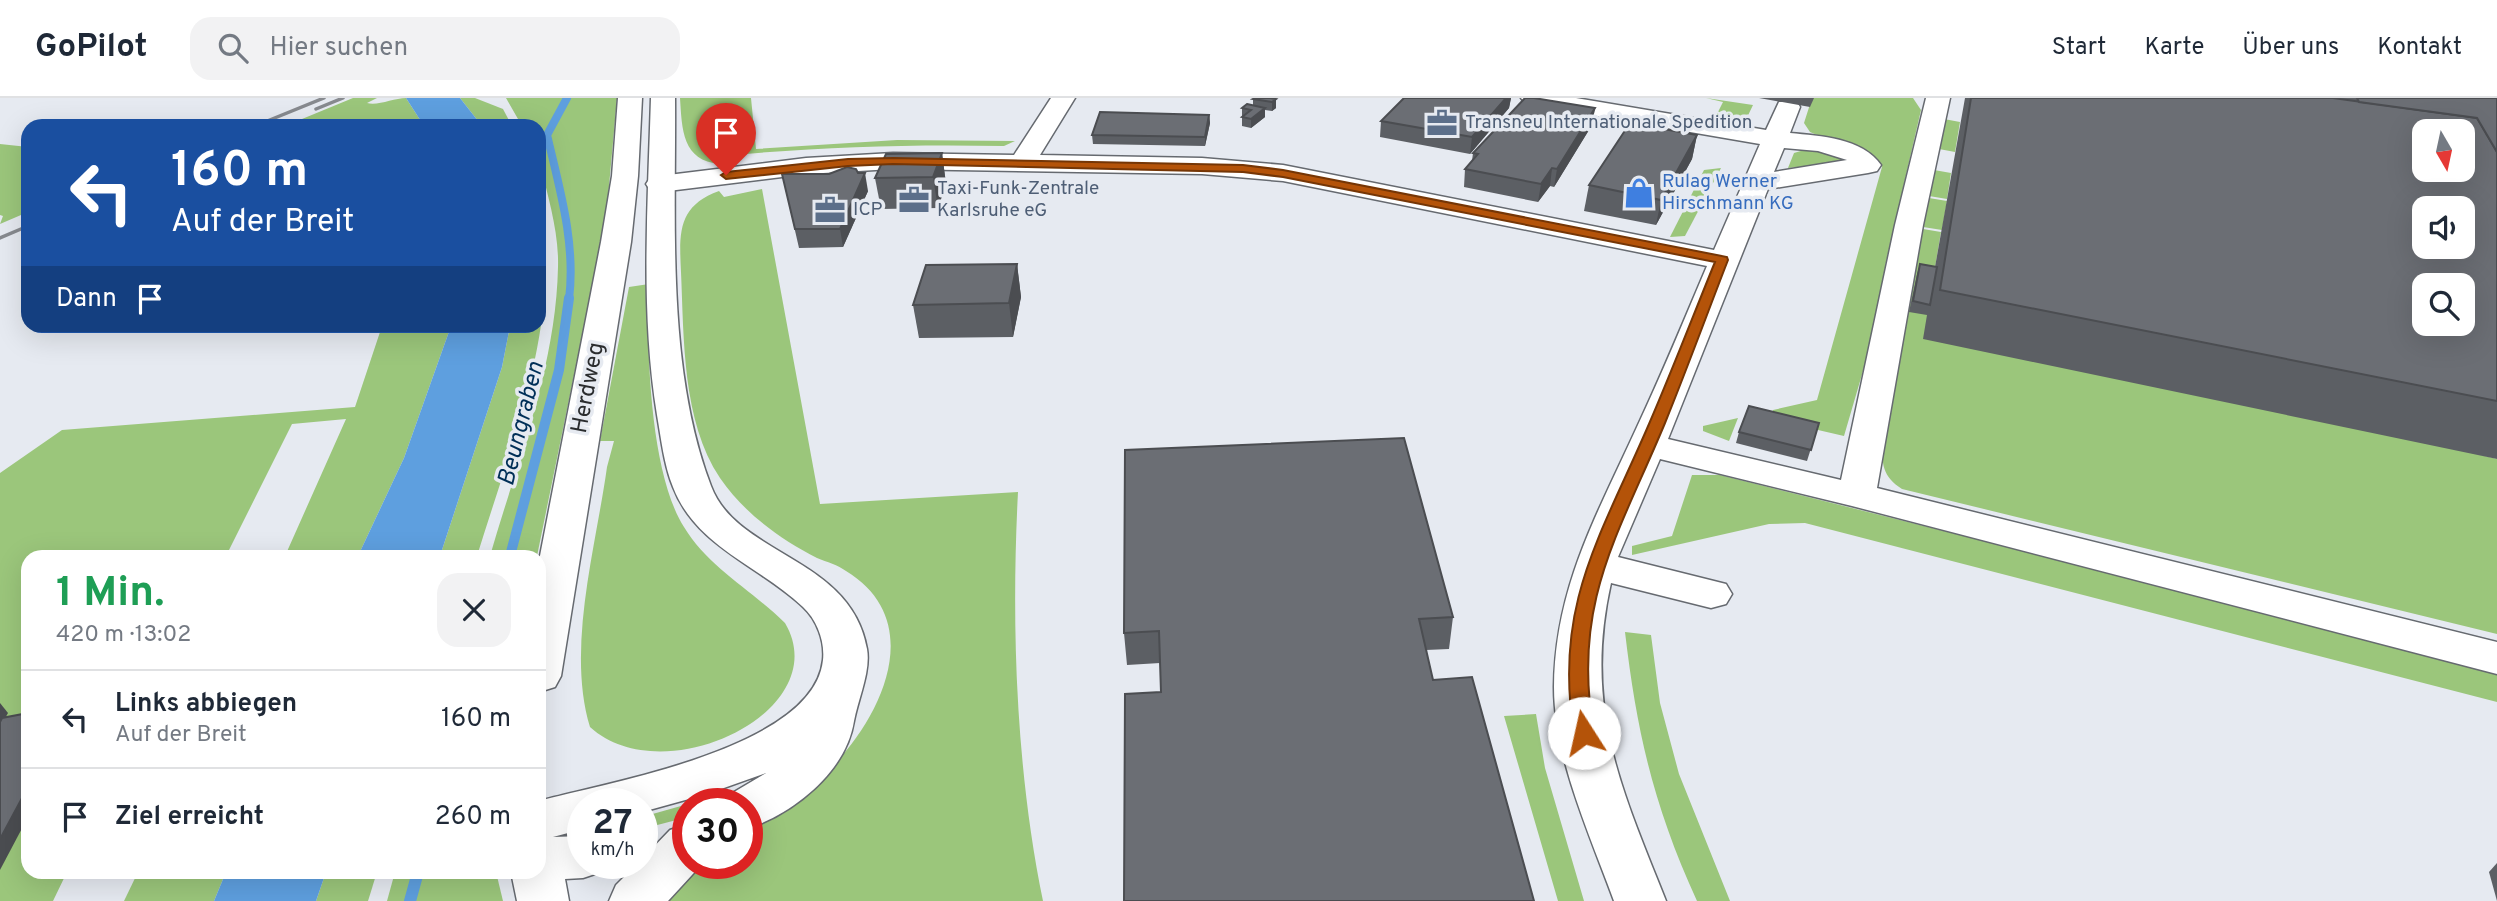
<!DOCTYPE html>
<html lang="de">
<head>
<meta charset="utf-8">
<style>
	:root { --surface:#fff; --page:#f2f2f3; --text:#1f2937; --muted:#747a83; --line:#e0e1e3 }
	body { margin:0; font-family:Overpass,sans-serif; background:var(--page); color:var(--text); height:100vh; display:flex; flex-direction:column; font-size:26px; white-space:nowrap }
	* { box-sizing:border-box; margin:0 }
	p { font-size:23px; color:var(--muted) }
	.icon { flex:none; width:38px; height:38px; fill:none; stroke:currentColor; stroke-width:2; stroke-linecap:round; stroke-linejoin:round }
	.map { position:relative; flex:1; overflow:hidden }
	.sheet { position:absolute; left:21px; top:452px; width:525px; height:329px; display:flex; flex-direction:column; background:var(--surface); border-radius:21px; box-shadow:0 7px 28px #0002 }
	.sheet>* { flex:none }
	.guide { position:absolute; left:21px; top:21px; width:525px; height:214px; border-radius:21px; box-shadow:0 7px 28px #0002; background:#1a4fa0; color:#fff; overflow:hidden }
	.needle { width:46px; rotate:171deg }
	.buttons { position:absolute; left:2412px; top:21px; display:grid; gap:14px }
	.buttons a { display:grid; place-items:center; width:63px; height:63px; border-radius:14px; background:var(--surface); box-shadow:0 7px 28px #0002; font-size:35px }
	.speed { position:absolute; left:567px; top:690px; display:flex; gap:14px; font-size:35px; font-weight:700; text-align:center }
	.speed>* { display:grid; place-content:center; width:91px; height:91px; border-radius:50%; background:var(--surface); box-shadow:0 7px 28px #0002; line-height:1 }
	.speed small { font-size:18px; font-weight:400 }
	.speed .limit { border:10px solid #d22; background:#fff; color:#111 }
	.pin { position:absolute; display:grid; place-items:center; width:60px; height:60px; color:#fff; margin:-72px -30px; border-radius:50% 50% 50% 0; rotate:-45deg; box-shadow:0 0 7px #0007 }
	.pin .icon { rotate:45deg }
	.me { position:absolute; width:77px; margin:-38px; rotate:350deg; stroke-linejoin:round; filter:drop-shadow(0 0 5px #0008) }
	.turn { display:flex; align-items:center; gap:24px; height:147px; padding:0 35px; font-size:32px }
	.turn .icon { width:91px; height:91px; stroke-width:2.5 }
	.turn b { display:block; font-size:49px; line-height:60px }
	.then { display:flex; align-items:center; height:66px; padding:0 35px; background:#0003; gap:14px; font-size:26px }
	.round { display:grid; place-items:center; flex:none; width:74px; height:74px; border-radius:21px; background:var(--page) }
	.overview { display:flex; align-items:center; justify-content:space-between; height:119px; padding:0 35px }
	h1 { font-size:42px; font-weight:700; line-height:52px; color:#1e9e55 }
	ul { padding:0; list-style:none }
	li { display:flex; align-items:center; gap:21px; height:98px; padding:0 35px; border-top:2px solid var(--line) }
	li div { flex:1 }
	li b { display:block; font-size:26px }
	li em { font-style:normal }
	header { display:flex; align-items:center; gap:42px; box-sizing:border-box; height:98px; padding:0 35px; background:var(--surface); border-bottom:2px solid var(--line) }
	header strong { font-size:33px }
	nav { display:flex; gap:38px; margin-inline-start:auto; font-size:24px }
	.search { width:490px; height:63px; background:var(--page); display:flex; align-items:center; gap:18px; box-sizing:border-box; padding:0 24px; border-radius:21px; color:var(--muted); font-size:26px }
	.map>svg:first-child { display:block }
	.green { fill:#9bc67b }
	.water { fill:#5e9fdf }
	.lines { fill:none; stroke-linecap:round; stroke-linejoin:round }
	.stream-far2 { stroke:#5e9fdf; stroke-width:8 }
	.stream-far1 { stroke:#5e9fdf; stroke-width:10 }
	.stream { stroke:#5e9fdf; stroke-width:12 }
	.minor-casing { stroke:#666a70; stroke-width:3 }
	.major-casing { stroke:#666a70; stroke-width:3 }
	.minor { fill:#fff; fill-rule:evenodd }
	.major { fill:#fff; fill-rule:evenodd }
	.rail { stroke:#878a8f; stroke-width:3.5 }
	.wall { fill:#5c5f64 }
	.shaded-wall { fill:#4b4d51 }
	.building { fill:#6b6e74; stroke:#4b4d51; stroke-width:2; fill-rule:evenodd }
	.route { fill:#b45309; stroke:#753606; stroke-width:2 }
	.labels { text-anchor:middle; dominant-baseline:central; stroke-width:7; stroke-linejoin:round; paint-order:stroke }
	.far-service-label { font-size:19px; fill:#4e5e75; stroke:#e6eaf1; text-anchor:start }
	.far-shop-label { font-size:19px; fill:#366cbe; stroke:#e6eaf1; text-anchor:start }
	.street-label { font-size:23px; fill:#2a2c2e; stroke:#e6eaf1 }
	.water-label { font-size:24px; font-style:italic; fill:#002f57; stroke:#e6eaf1 }
</style>
</head>
<body>
<header>
<strong>GoPilot</strong>
<div class="search"><svg class="icon" aria-label="search" viewBox="0 0 24 24"><circle cx="10" cy="10" r="6"/><path d="M15 15l6 6"/></svg>Hier suchen</div>
<nav><a>Start</a><a>Karte</a><a>Über uns</a><a>Kontakt</a></nav>
</header>
<div class="map">
<svg width="2497" height="803" viewBox="0 0 2497 803">
	<rect width="100%" height="100%" fill="#e6eaf1"/>
	<g class="green">
		<path d="M353,0H377L367,5C378,8 394,0 406,0L424,28H285Z"/>
		<polygon points="460,0 475,0 503,11 512,28 482,28"/>
		<path d="M506,0H617L606,121L537,458H490C517,364 556,269 558,169C559,133 548,100 540,65C537,54 539,40 539,28H522Z"/>
		<path d="M680,0H751L756,51L897,42L1015,43L1004,48C909,46 817,49 722,58L720,66C682,63 682,31 680,0Z"/>
		<polygon points="1706,0 1753,7 1742,30 1713,24 1723,4"/>
		<polygon points="1812,0 1913,0 1921,12 1886,164 1875,232 1844,338 1770,321 1773,312 1817,302 1882,69 1877,63 1810,34 1804,25"/>
		<polygon points="1944,21 1960,24 1955,54 1939,51"/>
		<polygon points="0,46 28,49 28,114 0,126 3,118 0,117"/>
		<polygon points="1804,52 1818,53 1842,60 1843,65 1788,70 1794,55"/>
		<polygon points="1721,70 1685,138 1670,139 1704,72"/>
		<polygon points="1934,72 1951,75 1947,101 1929,98"/>
		<path d="M762,91L820,406L1018,394C1011,527 1016,672 1043,803H654L696,765H747V729C770,713 797,700 818,682C876,632 933,526 846,473C838,467 827,464 817,460C780,441 744,415 720,380C682,323 684,240 681,174C679,134 678,108 719,93L724,99Z"/>
		<path d="M539,96C565,217 512,344 477,458H440L502,269L510,228H539Z"/>
		<polygon points="1929,100 1947,103 1942,132 1923,129"/>
		<path d="M1923,131L1941,134L1927,217L2497,361V536L1902,391C1882,378 1882,366 1882,343Z"/>
		<path d="M649,186C646,249 650,376 684,429C708,469 753,493 785,525C837,613 663,696 590,629C566,550 596,449 607,369L614,343H600L629,189Z"/>
		<polygon points="382,228 451,228 404,360 358,458 285,458 346,321 292,326 226,458 28,458 28,774 67,774 53,803 0,803 0,375 62,332 355,309"/>
		<polygon points="1738,320 1729,343 1703,333 1703,328"/>
		<polygon points="1692,377 1720,377 2080,467 2497,576 2497,604 1805,425 1769,426 1632,457 1632,448 1672,438"/>
		<path d="M1625,534L1651,537L1660,605L1679,676L1730,803H1697C1654,709 1637,636 1625,534Z"/>
		<polygon points="1536,616 1545,670 1584,803 1558,803 1504,618"/>
		<polygon points="688,706 688,719 642,731 642,719"/>
		<polygon points="138,774 226,774 214,803 124,803"/>
		<polygon points="326,774 377,774 368,803 316,803"/>
		<polygon points="395,774 496,774 503,803 387,803"/>
	</g>
	<g class="water">
		<polygon points="406,0 460,0 482,28 424,28"/>
		<polygon points="451,228 510,228 502,269 440,458 358,458 404,360"/>
		<polygon points="226,774 326,774 316,803 214,803"/>
	</g>
	<g class="lines">
		<path class="stream-far2" d="M567,0L547,37C560,92 576,146 569,202"/>
		<polyline class="stream-far1" points="510,458 559,272 569,200"/>
		<polyline class="stream" points="410,803 418,774"/>
		<g class="minor-casing">
			<g id="minor">
				<polygon points="618,0 642,0 638,78 631,144 561,578 555,589 539,594 539,463 601,144 612,78"/>
				<path d="M1051,0H1075L1040,57L1202,60L1283,67L1714,152L1760,46L1533,7L1525,5L1521,0H1576L1766,32L1779,4H1797L1800,9L1790,35C1821,38 1862,40 1881,67L1877,73L1868,75L1768,91L1668,341L1841,382L1895,127L1926,0H1950L1923,127L1877,390L2497,544V576L1852,408L1660,361L1618,459L1726,486L1732,496L1726,506L1711,510L1611,485C1583,609 1621,690 1666,803H1614C1590,737 1554,660 1554,589C1555,489 1597,417 1637,329C1662,276 1684,222 1707,168L1283,83L1202,76L893,71L806,76L660,94L650,92L646,86L650,80L660,78L806,60L893,55L1014,57ZM1784,50L1818,53L1847,62L1774,74Z"/>
			</g>
		</g>
		<g class="major-casing">
			<g id="major">
				<path d="M651,0H675C676,124 666,270 711,388C737,458 851,459 867,551C871,573 858,601 854,623C846,674 794,715 747,731V705H725L729,697L766,675L707,696L642,714V705H583V731L553,739L583,738V765H606L601,774L583,780L565,781L569,803H517L511,774H539V703C609,684 814,650 823,562C825,543 817,522 803,509C760,468 696,449 673,389C664,367 661,340 657,317C640,212 648,105 651,0Z"/>
				<polygon points="688,726 688,765 703,765 668,803 609,803 616,787 638,765 642,765 642,761 670,732"/>
			</g>
		</g>
		<use href="#minor" class="minor"/>
		<use href="#major" class="major"/>
		<g class="rail">
			<polyline points="316,11 343,0"/>
			<polyline points="255,28 324,0"/>
			<polyline points="0,140 28,128"/>
		</g>
	</g>
	<g class="wall">
		<polygon points="1404,0 1511,0 1509,10 1470,56 1380,39 1381,23"/>
		<polygon points="1759,0 1814,0 1810,9"/>
		<polygon points="1965,0 2497,0 2497,361 1923,241 1927,217 1909,214 1917,176 1920,166 1935,169"/>
		<polygon points="1253,1 1276,1 1276,10 1272,13 1265,12 1265,19 1251,30 1242,28 1242,10 1253,8"/>
		<polygon points="1595,10 1592,27 1554,89 1550,88 1538,104 1464,89 1465,71 1472,63 1473,55"/>
		<polygon points="1209,17 1210,25 1205,48 1093,46 1092,37"/>
		<polygon points="1697,37 1692,61 1656,127 1584,113 1589,87"/>
		<polygon points="942,55 946,86 938,110 881,111 875,80"/>
		<polygon points="782,76 868,93 843,149 799,150"/>
		<polygon points="1017,166 1021,199 1013,239 919,240 913,207"/>
		<polygon points="1819,325 1807,363 1736,345 1739,334"/>
		<polygon points="1453,519 1449,551 1426,552 1161,594 1160,565 1127,567 1124,535"/>
		<polygon points="2497,765 2497,803 2489,774"/>
	</g>
	<g class="shaded-wall">
		<polygon points="1506,0 1511,0 1509,10 1470,56 1472,39"/>
		<polygon points="1276,1 1276,10 1272,13 1272,4"/>
		<polygon points="1265,10 1265,19 1251,30 1251,21"/>
		<polygon points="1595,10 1592,27 1554,89 1557,71"/>
		<polygon points="1209,17 1210,25 1205,48 1205,39"/>
		<polygon points="1697,37 1692,61 1656,127 1661,102"/>
		<polygon points="942,55 946,86 938,110 933,79"/>
		<polygon points="1552,70 1550,88 1538,104 1541,86"/>
		<polygon points="865,75 868,93 843,149 840,131"/>
		<polygon points="1017,166 1021,199 1013,239 1009,205"/>
		<polygon points="0,605 8,615 0,629"/>
		<polygon points="28,689 28,719 0,772 0,741"/>
	</g>
	<g class="building">
		<polygon points="1255,0 1270,0 1276,1 1272,4 1253,1"/>
		<polygon points="1404,0 1506,0 1472,39 1381,23"/>
		<polygon points="1525,0 1534,0 1595,10 1557,71 1552,70 1541,86 1465,71 1478,56 1473,55"/>
		<path d="M1971,0H2333L2477,20L2497,54V303L1940,192ZM2424,33H2462V72H2424ZM2424,110H2462V149H2424ZM2424,187H2462V226H2424Z"/>
		<polygon points="2357,0 2497,0 2497,54 2477,20 2359,4"/>
		<polygon points="1247,6 1265,10 1251,21 1242,19 1251,12 1242,10"/>
		<polygon points="1100,14 1209,17 1205,39 1092,37"/>
		<polygon points="1630,25 1697,37 1661,102 1589,87"/>
		<polygon points="942,55 933,79 875,80 886,56"/>
		<polygon points="847,69 856,71 858,75 865,75 840,131 795,131 782,76 829,76"/>
		<polygon points="1017,166 1009,205 913,207 926,167"/>
		<polygon points="1920,166 1937,169 1930,207 1913,203"/>
		<polygon points="1749,308 1819,325 1811,352 1739,334"/>
		<polygon points="1404,340 1453,519 1419,521 1433,582 1472,579 1534,803 1124,803 1125,596 1161,594 1159,533 1124,535 1125,352"/>
		<polygon points="28,615 28,689 0,741 0,624 2,620"/>
	</g>
	<path class="route" d="M893,60L1243,67L1283,72L1727,159L1728,162C1707,216 1687,271 1665,325C1618,438 1571,506 1594,635L1591,640L1584,642L1574,635C1553,507 1601,438 1649,326C1672,273 1693,218 1715,164L1283,79L1243,74L893,66L848,68L726,81L721,77L726,74L848,61Z"/>
	<defs>
		<g id="office-bare" transform="scale(2.415)"><path d="M-6-3h4V-5.5h4V-3h4V5H-6ZM-1-4.5V-3h2v-1.5ZM-6 0V1H6V0Z" fill="#5c6f8a" stroke="#e6eaf1" stroke-width="2.5" paint-order="stroke"/></g>
		<g id="shop-bare" transform="scale(2.415)"><path d="M-5-2.5h2.3a2.7 3.5 0 0 1 5.4 0H5L5.5 6h-11ZM-1.5-2.5h3a1.5 2.3 0 0 0-3 0Z" fill="#3f7fe0" stroke="#e6eaf1" stroke-width="2.5" paint-order="stroke"/></g>
	</defs>
	<g fill-rule="evenodd">
		<use href="#office-bare" x="1442" y="25"/>
		<use href="#shop-bare" x="1639" y="95"/>
		<use href="#office-bare" x="914" y="102"/>
		<use href="#office-bare" x="830" y="112"/>
	</g>
	<g class="labels">
		<g class="far-service-label">
			<text x="1465" y="25">Transneu Internationale Spedition</text>
			<text x="937" y="91">Taxi-Funk-Zentrale<tspan x="937" dy="22">Karlsruhe eG</tspan></text>
			<text x="853" y="112">ICP</text>
		</g>
		<g class="far-shop-label">
			<text x="1662" y="84">Rulag Werner<tspan x="1662" dy="22">Hirschmann KG</tspan></text>
		</g>
		<g class="street-label">
			<text transform="translate(589 290) rotate(-79)">Herdweg</text>
		</g>
		<g class="water-label">
			<text transform="translate(522 326) rotate(-76)">Beungraben</text>
		</g>
	</g>
</svg>
<div class="buttons">
<a><svg class="needle" viewBox="-14 -14 28 28"><path d="M0-13l5 13h-10z" fill="#e53935"/><path d="M0 13l5-13h-10z" fill="#747a83"/></svg></a>
<a><svg class="icon" aria-label="sound" viewBox="0 0 24 24"><path d="M4 9h4l5-4v14l-5-4H4zM17 9q2 3 0 6"/></svg></a>
<a><svg class="icon" aria-label="search" viewBox="0 0 24 24"><circle cx="10" cy="10" r="6"/><path d="M15 15l6 6"/></svg></a>
</div>
<div class="speed"><div>27<small>km/h</small></div><div class="limit">30</div></div>
<div class="pin" style="left:726px;top:77px;background:#d93025"><svg class="icon" aria-label="arrive" viewBox="0 0 24 24"><path d="M6 21V4h12l-3 4 3 4H6"/></svg></div>
<svg class="me" style="left:1584px;top:635px" viewBox="-20 -20 40 40"><circle r="19" fill="#fff"/><path d="M0-13L10 11 0 6-10 11z" fill="#b45309"/></svg>
<div class="guide">
<div class="turn"><svg class="icon" aria-label="left" viewBox="0 0 24 24"><path d="M17 20v-9H6M10 6l-5 5 5 5"/></svg><div><b>160 m</b>Auf der Breit</div></div>
<div class="then">Dann<svg class="icon" aria-label="arrive" viewBox="0 0 24 24"><path d="M6 21V4h12l-3 4 3 4H6"/></svg></div>
</div>
<section class="sheet">
<div class="overview"><div><h1>1 Min.</h1><p>420 m · 13:02</p></div><a class="round"><svg class="icon" aria-label="close" viewBox="0 0 24 24"><path d="M6 6l12 12M18 6L6 18"/></svg></a></div>
<ul>
<li><svg class="icon" aria-label="left" viewBox="0 0 24 24"><path d="M17 20v-9H6M10 6l-5 5 5 5"/></svg><div><b>Links abbiegen</b><p>Auf der Breit</p></div><em>160 m</em></li>
<li><svg class="icon" aria-label="arrive" viewBox="0 0 24 24"><path d="M6 21V4h12l-3 4 3 4H6"/></svg><div><b>Ziel erreicht</b></div><em>260 m</em></li>
</ul>
</section>
</div>
</body>
</html>
